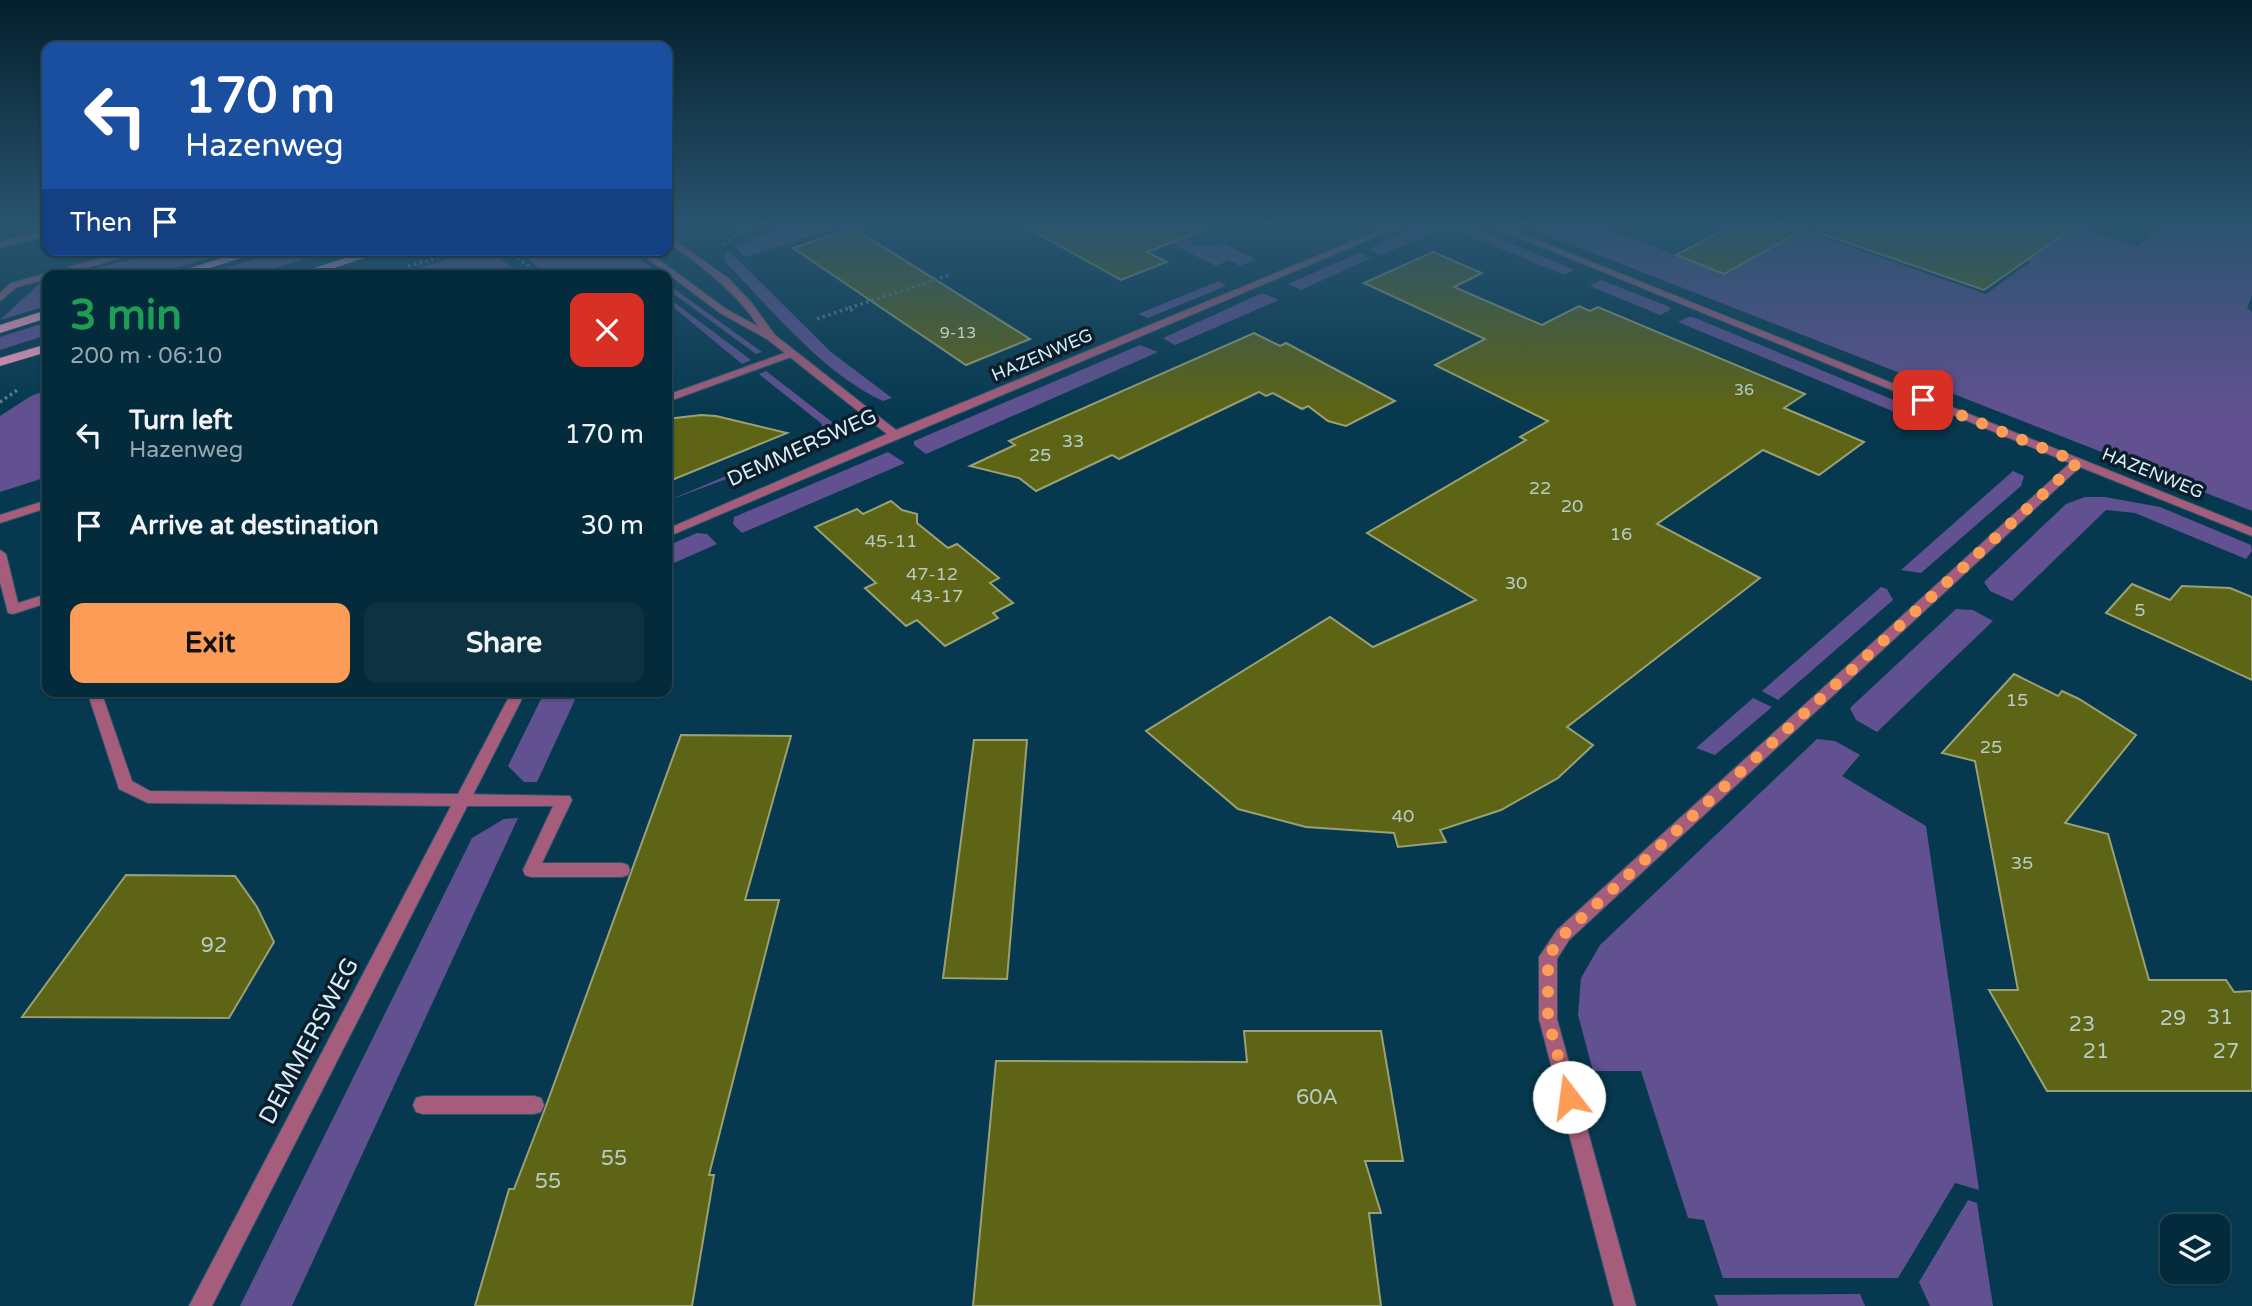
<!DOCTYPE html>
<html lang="en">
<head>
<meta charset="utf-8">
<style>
	:root { --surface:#042b3c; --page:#0d3343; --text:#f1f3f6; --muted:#97a7af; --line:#254756; --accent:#fd9c56 }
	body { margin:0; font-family:"Varela Round",sans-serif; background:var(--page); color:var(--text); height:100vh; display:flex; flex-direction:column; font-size:26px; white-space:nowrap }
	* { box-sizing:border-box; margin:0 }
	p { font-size:23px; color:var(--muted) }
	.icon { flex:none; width:38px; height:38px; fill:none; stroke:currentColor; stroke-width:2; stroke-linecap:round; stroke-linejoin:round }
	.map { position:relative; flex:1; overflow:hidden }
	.drawer { position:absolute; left:42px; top:270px; width:630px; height:427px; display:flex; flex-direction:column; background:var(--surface); border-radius:14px; box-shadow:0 2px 5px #0004,0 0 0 2px var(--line) }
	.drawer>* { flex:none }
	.top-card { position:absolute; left:42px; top:42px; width:630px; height:214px; border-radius:14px; box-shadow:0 2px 5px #0004,0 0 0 2px var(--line); background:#1a4fa0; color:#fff; overflow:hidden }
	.tools { position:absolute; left:2160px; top:1214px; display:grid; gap:14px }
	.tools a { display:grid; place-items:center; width:70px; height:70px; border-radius:14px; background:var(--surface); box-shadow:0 2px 5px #0004,0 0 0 2px var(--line); font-size:35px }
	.pin { position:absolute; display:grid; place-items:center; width:60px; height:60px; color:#fff; margin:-30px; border-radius:14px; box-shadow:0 4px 10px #0006 }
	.me { position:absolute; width:77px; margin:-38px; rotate:345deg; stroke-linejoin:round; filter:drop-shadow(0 0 5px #0008) }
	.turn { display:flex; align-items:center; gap:24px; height:147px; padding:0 28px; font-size:32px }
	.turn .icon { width:91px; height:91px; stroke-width:2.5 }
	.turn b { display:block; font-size:49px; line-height:60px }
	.then { display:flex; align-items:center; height:66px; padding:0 28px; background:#0003; gap:14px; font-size:26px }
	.round { display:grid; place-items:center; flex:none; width:74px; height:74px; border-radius:14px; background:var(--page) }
	.summary { display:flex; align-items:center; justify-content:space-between; height:119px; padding:0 28px }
	h1 { font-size:42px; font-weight:700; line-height:52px; color:#1e9e55 }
	.action { display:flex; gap:14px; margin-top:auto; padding:14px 28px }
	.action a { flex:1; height:80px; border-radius:14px; background:var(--accent); color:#111; font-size:28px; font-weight:700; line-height:80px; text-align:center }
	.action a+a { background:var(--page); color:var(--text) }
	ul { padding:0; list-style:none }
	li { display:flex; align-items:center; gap:21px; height:91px; padding:0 28px }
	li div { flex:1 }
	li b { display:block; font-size:26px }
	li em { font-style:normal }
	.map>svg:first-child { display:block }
	.green { fill:#615190 }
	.building { fill:#5d6415; stroke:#9ba173; stroke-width:2 }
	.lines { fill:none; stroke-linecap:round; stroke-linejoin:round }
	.lane-casing { stroke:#27566c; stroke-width:2 }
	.street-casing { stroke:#27566c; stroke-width:2 }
	.primary-casing { stroke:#27566c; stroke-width:1 }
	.path { stroke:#5b8397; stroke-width:3.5; stroke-dasharray:2.5 3.5; stroke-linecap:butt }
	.lane { fill:#a65d7b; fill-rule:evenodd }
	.street { fill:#a65d7b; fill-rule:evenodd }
	.primary { fill:#f59cbf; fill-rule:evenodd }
	.route { stroke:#fd9c56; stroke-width:12; stroke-dasharray:0 21.6 }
	.labels { text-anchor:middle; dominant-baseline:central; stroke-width:7; stroke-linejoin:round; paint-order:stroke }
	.far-number-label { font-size:16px; fill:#b8ccc3 }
	.far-street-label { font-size:18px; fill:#d6eefd; stroke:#0b1e29 }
	.number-label { font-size:18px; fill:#b8ccc3 }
	.street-label { font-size:21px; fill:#d6eefd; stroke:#0b1e29 }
	.near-number-label { font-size:21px; fill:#b8ccc3 }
	.near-street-label { font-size:24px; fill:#d6eefd; stroke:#0b1e29 }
</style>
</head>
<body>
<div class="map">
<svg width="2252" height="1306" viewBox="0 0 2252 1306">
	<rect width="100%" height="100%" fill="#063950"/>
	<g class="green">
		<polygon points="783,227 839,227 745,257 734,246"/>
		<polygon points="1425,227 1464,227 1485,232 1574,270 1564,275 1458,231 1438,231 1381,255 1369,249 1412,229"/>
		<polygon points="1527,227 1602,227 1723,273 1719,277 1774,246 1722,227 1794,227 1986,294 2030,262 1923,227 2075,227 2137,246 2162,227 2252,227 2252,295 2247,308 2252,312 2252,511"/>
		<polygon points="1165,231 1181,240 1188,238 1195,247 1224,244 1256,259 1240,266 1229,260 1216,266 1155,235"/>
		<polygon points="172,250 237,250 151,275 65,275"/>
		<polygon points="287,250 336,250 251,275 201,275"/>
		<polygon points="518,250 624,250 655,269 621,269 596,275 547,275"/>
		<path d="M728,250L831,352L892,398L883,401C820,371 775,312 726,263L724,257Z"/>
		<polygon points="491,252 522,275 392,275 472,253 475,256"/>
		<polygon points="1359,253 1371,258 1301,290 1288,284"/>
		<polygon points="47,280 47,306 0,320 41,282"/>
		<polygon points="1601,280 1670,307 1670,310 1660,315 1590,286"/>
		<polygon points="1219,281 1226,286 1148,318 1138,314"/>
		<polygon points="667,284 669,285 762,352 756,354 667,289"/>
		<polygon points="1262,293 1279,300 1175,345 1163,338"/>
		<polygon points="667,297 751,360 742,364 667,302"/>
		<polygon points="1688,317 1693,317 1947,422 1938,430 1678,322"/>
		<polygon points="47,322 47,335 0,350 0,337"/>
		<polygon points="1140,345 1158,352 926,454 914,445 914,441"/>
		<polygon points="766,371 832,422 823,443 667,501 818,437 822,424 759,374"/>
		<polygon points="47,390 47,477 0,492 0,416 31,396"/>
		<polygon points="888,452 905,463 742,533 733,524 734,517"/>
		<polygon points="2013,471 2024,476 2021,486 1921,573 1901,570"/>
		<polygon points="2105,497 2160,507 2251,545 2252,551 2246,559 2135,513 2106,510 2012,601 1990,591 1984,582 2066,504 2085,497"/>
		<polygon points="697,533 707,534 717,544 667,566 667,546"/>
		<polygon points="1881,587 1887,589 1893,600 1778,700 1762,691"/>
		<polygon points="1956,609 1973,610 1993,621 1877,732 1856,720 1850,708"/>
		<polygon points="545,691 579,691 537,782 524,782 508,766"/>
		<polygon points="1753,698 1772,707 1715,755 1696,748"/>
		<polygon points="1817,739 1835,741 1860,755 1842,776 1926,826 1979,1190 1955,1183 1898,1278 1723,1278 1704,1220 1688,1218 1641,1071 1593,1071 1578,1015 1581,978 1600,945"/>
		<polygon points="518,818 292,1306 240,1306 472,838 504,819"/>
		<polygon points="1968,1200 1977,1203 1993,1306 1930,1306 1919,1282"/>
		<polygon points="1860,1294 1865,1306 1718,1306 1714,1295"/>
	</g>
	<g class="building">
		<polygon points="1026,227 1202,227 1202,230 1147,252 1167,262 1121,280"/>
		<polygon points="1729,227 1808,227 1724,274 1676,255"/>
		<polygon points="1820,227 2074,227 1984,290 1819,233"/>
		<polygon points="853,228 1030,339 966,365 793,248"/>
		<polygon points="1433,252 1482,273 1454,287 1542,325 1579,306 1590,311 1598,307 1805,394 1784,408 1864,442 1819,475 1763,450 1657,524 1760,578 1567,727 1593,745 1558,778 1501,810 1440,830 1446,842 1398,847 1394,833 1306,827 1238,809 1146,731 1330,617 1373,647 1476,600 1367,533 1526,440 1520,437 1548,421 1435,365 1485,339 1364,283"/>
		<polygon points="1254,333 1280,346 1286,343 1395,401 1346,426 1328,421 1308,406 1302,409 1273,393 1266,396 1259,392 1119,459 1112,455 1036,491 1019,478 970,466 1015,445 1009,441"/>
		<polygon points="701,415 716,416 787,433 667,482 667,419"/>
		<polygon points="891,501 902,510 917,514 917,523 948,548 957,544 999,578 990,583 1013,603 993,613 998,618 945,646 917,620 906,626 865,588 876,583 815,527 857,509 863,514"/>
		<polygon points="2132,584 2170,600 2182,586 2230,588 2252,597 2252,680 2106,613"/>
		<polygon points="2014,674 2058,696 2062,691 2079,699 2136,735 2065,823 2108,834 2149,980 2226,980 2234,992 2252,991 2252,1091 2047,1091 1989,990 2018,990 1975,761 1942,753"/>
		<polygon points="681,735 791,736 745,900 779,900 709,1175 714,1175 692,1306 475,1306 509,1189 514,1189 546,1106"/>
		<polygon points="974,740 1027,740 1007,979 943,978"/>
		<polygon points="126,875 235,876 257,907 274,942 229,1018 22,1017"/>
		<polygon points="1244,1031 1381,1031 1403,1161 1365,1161 1381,1213 1369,1213 1381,1306 973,1306 996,1061 1247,1062"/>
	</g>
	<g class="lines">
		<g class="lane-casing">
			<g id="lane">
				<polygon points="47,230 47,236 0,248 0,242"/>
				<polygon points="131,250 146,250 64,275 47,275 47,279 17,287 0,301 0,293 11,283"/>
				<polygon points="790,351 795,354 794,356 667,402 667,395"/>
				<polygon points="47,500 47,508 0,523 0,515"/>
				<polygon points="0,550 6,554 18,603 47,594 47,603 13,614 8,613 0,582"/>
				<polygon points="463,794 570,796 572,800 542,863 622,863 628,865 630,870 628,875 622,877 531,877 525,875 523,870 553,806 463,806 457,804 455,800 457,796"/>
				<polygon points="423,1096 534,1096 541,1098 544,1105 541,1112 534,1114 423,1114 416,1112 413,1105 416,1098"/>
			</g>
		</g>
		<g class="street-casing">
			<g id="street">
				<path d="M1387,227H1399L667,537V529L887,434L767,339L720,313L636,250H646L726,309L759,327C735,291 702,266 667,242V235L728,278L751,302L775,335L896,430Z"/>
				<polygon points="1493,227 1505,227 2252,528 2252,536 2080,467 1569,940 1557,959 1557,1019 1636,1306 1614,1306 1539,1019 1539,957 1557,930 2070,463"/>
				<polygon points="87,691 101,691 132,781 150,791 458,794 512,691 526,691 212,1306 189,1306 451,806 148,803 119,789"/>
			</g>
		</g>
		<g class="primary-casing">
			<g id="primary">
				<polygon points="247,250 266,250 188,275 169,275"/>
				<polygon points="370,250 389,250 312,275 293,275"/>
				<polygon points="47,310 47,318 0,333 0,325"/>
				<polygon points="47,344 47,352 0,366 0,358"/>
			</g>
		</g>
		<g class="path">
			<polyline points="738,227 763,227"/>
			<polyline points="1256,227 1259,229"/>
			<polyline points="724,245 745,228"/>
			<polyline points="508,250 540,275"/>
			<polyline points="408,266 468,250"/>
			<polyline points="605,275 621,272"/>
			<polyline points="849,308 949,275"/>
			<polyline points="817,319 849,308 854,312"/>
			<polyline points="0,402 19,389"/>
		</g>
		<use href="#lane" class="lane"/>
		<use href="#street" class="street"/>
		<use href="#primary" class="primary"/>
	</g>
	<linearGradient id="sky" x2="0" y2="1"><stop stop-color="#031f2c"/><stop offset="0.55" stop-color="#2a546f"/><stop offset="1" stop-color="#2a546f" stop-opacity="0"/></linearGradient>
	<rect width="2252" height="410" fill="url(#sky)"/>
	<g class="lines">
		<polyline class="route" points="1569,1097 1548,1019 1548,957 1563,935 2078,462 1923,400"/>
	</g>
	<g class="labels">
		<g class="far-number-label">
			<text x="958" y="333">9-13</text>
			<text x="1744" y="390">36</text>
		</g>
		<g class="far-street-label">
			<text transform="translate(1042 355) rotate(-23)">HAZENWEG</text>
			<text transform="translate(2153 473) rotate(22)">HAZENWEG</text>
		</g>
		<g class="number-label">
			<text x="1073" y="441">33</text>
			<text x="1040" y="455">25</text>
			<text x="1540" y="488">22</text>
			<text x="1572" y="506">20</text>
			<text x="1621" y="534">16</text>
			<text x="891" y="541">45-11</text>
			<text x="932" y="574">47-12</text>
			<text x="1516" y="583">30</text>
			<text x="937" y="596">43-17</text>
			<text x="2140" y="610">5</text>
			<text x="2017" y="700">15</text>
			<text x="1991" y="747">25</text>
			<text x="1403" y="816">40</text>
			<text x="2022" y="863">35</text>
		</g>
		<g class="street-label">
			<text transform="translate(802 448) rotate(-24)">DEMMERSWEG</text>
		</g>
		<g class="near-number-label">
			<text x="214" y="945">92</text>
			<text x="2220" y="1017">31</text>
			<text x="2173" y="1018">29</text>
			<text x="2082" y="1024">23</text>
			<text x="2096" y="1051">21</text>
			<text x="2226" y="1051">27</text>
			<text x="1317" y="1097">60A</text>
			<text x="614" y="1158">55</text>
			<text x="548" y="1181">55</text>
		</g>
		<g class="near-street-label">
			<text transform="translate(309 1041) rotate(-62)">DEMMERSWEG</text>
		</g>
	</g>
</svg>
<div class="tools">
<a><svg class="icon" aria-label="layers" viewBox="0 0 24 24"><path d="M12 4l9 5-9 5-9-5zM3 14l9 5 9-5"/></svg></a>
</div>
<div class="pin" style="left:1923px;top:400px;background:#d93025"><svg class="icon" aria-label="arrive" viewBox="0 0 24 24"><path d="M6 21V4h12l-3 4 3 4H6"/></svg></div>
<svg class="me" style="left:1569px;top:1097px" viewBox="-20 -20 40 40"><circle r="19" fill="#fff"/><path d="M0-13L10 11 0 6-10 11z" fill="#fd9c56"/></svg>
<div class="top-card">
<div class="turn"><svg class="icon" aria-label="left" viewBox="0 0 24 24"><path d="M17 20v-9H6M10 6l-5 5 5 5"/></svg><div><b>170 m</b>Hazenweg</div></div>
<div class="then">Then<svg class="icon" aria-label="arrive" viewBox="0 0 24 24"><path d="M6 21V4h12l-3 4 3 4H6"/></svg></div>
</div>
<section class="drawer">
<div class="summary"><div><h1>3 min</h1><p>200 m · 06:10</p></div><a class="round" style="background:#d93025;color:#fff"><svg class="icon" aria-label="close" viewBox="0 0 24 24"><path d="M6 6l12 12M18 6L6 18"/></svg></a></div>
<ul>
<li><svg class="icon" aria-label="left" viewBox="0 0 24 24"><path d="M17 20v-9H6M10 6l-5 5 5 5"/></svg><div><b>Turn left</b><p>Hazenweg</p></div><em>170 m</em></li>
<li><svg class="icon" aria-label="arrive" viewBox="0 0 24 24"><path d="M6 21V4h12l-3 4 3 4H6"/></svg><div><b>Arrive at destination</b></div><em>30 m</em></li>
</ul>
<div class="action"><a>Exit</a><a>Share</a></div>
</section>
</div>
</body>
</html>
